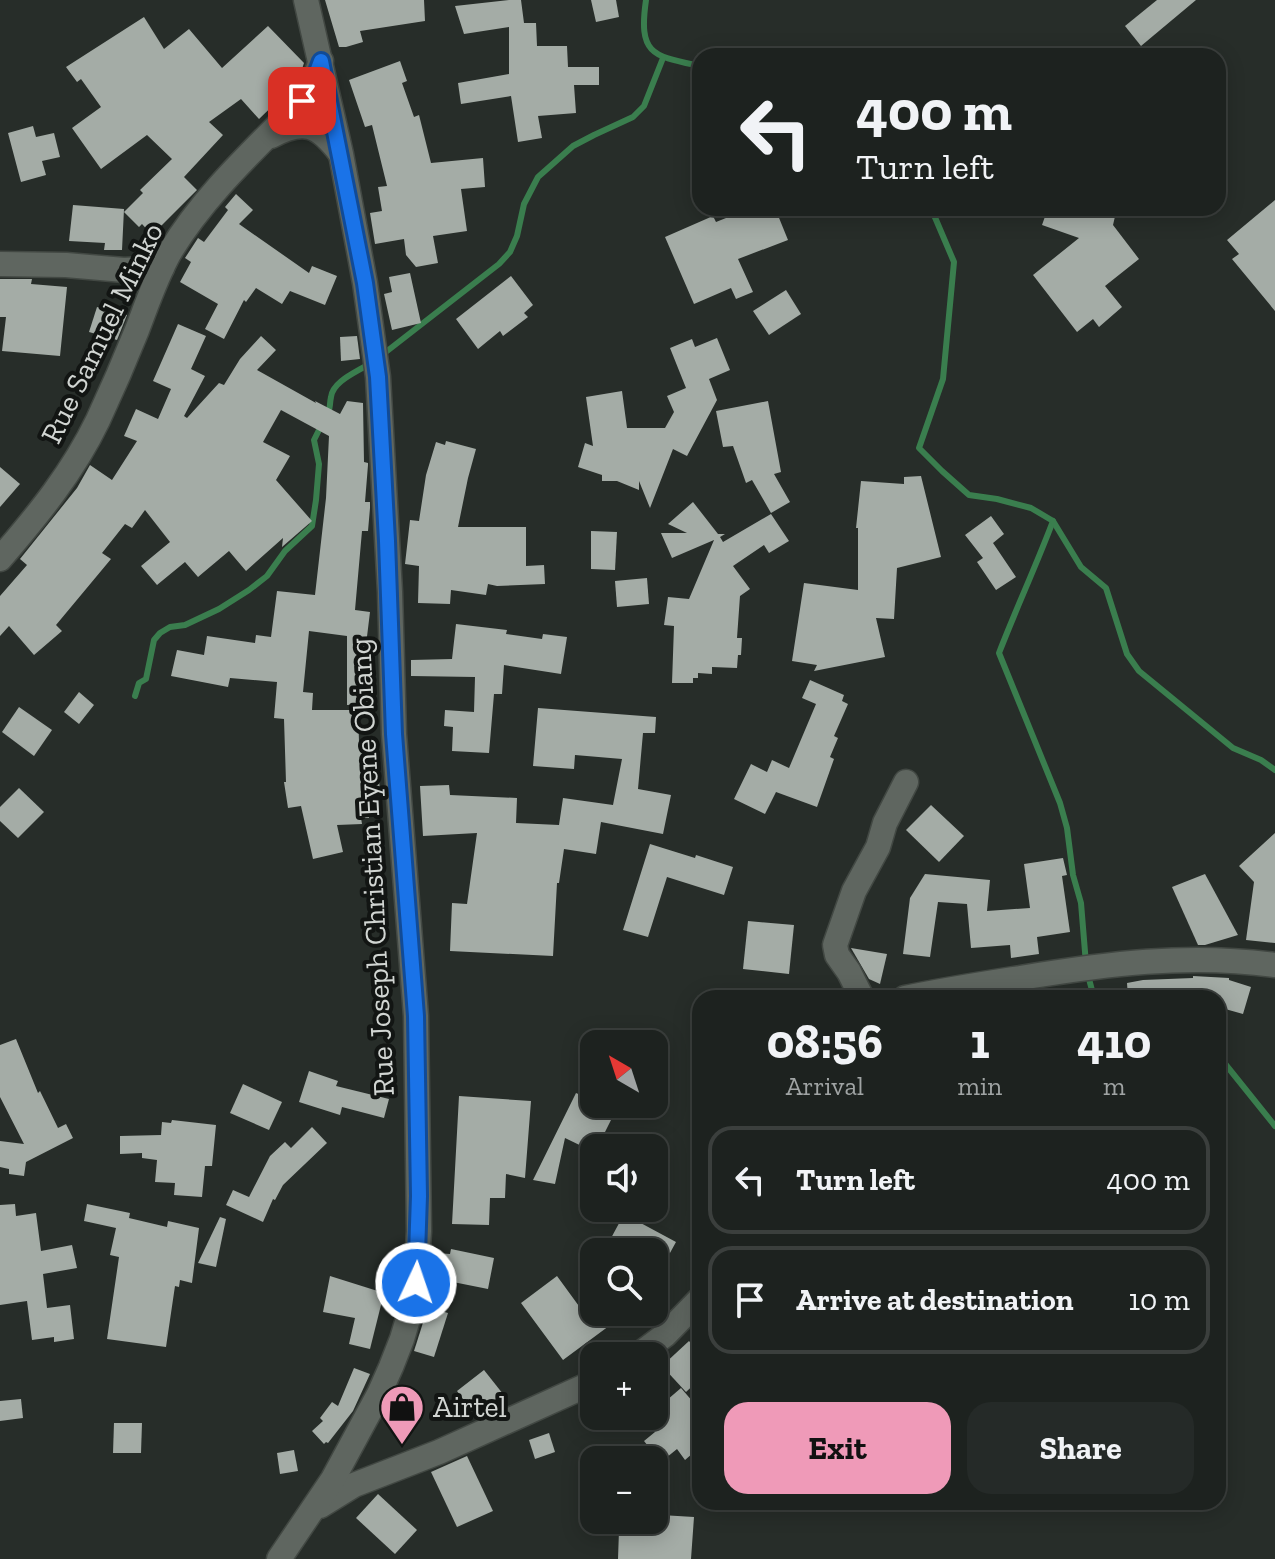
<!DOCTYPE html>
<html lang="en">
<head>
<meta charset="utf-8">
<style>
	:root { --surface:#1d221f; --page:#252a28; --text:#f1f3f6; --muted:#a0a4a4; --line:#3b3f3d; --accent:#ef9ab8 }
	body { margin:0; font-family:"Zilla Slab",serif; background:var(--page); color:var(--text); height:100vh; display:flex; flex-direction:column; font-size:30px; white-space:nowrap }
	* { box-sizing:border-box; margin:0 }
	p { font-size:26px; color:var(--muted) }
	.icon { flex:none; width:44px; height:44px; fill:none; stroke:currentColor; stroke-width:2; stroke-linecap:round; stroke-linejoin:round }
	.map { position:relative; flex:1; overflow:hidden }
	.sheet { position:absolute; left:692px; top:990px; width:534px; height:520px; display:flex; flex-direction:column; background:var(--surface); border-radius:24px; box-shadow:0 4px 20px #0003,0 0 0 2px var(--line) }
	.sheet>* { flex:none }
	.hud { position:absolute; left:692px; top:48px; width:534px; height:168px; border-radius:24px; box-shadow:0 4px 20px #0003,0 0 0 2px var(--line); background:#1d221f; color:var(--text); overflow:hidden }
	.needle { width:52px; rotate:321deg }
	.fabs { position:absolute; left:580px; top:1030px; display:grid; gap:16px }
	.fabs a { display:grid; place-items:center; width:88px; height:88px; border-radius:16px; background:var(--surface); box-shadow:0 4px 20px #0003,0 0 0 2px var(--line); font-size:40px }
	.pin { position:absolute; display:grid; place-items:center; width:68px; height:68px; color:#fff; margin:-34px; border-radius:16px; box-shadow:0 4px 12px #0006 }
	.me { position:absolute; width:88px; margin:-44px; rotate:3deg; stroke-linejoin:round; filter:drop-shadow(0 0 6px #0008) }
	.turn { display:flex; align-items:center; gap:28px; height:168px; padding:0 32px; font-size:36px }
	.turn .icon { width:104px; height:104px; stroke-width:2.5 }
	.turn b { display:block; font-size:56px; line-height:68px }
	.eta { display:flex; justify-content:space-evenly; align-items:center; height:136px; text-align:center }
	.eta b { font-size:48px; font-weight:800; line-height:56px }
	.primary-button { display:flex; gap:16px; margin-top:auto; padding:16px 32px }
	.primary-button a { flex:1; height:92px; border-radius:24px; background:var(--accent); color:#111; font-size:32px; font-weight:800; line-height:92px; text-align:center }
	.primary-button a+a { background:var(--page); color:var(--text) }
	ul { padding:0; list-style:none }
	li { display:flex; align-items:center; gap:24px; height:108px; margin:0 16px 12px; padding:0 16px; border:4px solid var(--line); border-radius:24px }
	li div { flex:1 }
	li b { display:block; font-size:30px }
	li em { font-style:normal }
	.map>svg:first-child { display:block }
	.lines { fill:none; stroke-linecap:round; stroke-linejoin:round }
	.stream { stroke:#3a7e4e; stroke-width:6 }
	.building { fill:#a4aca6 }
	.minor-casing { stroke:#424843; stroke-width:27 }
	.minor { stroke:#5f6660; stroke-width:24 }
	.route-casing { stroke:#114b97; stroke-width:20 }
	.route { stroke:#1a73e8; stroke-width:14 }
	.labels { text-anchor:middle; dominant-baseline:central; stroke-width:8; stroke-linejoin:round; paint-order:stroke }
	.street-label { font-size:30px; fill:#d1d5d2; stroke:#121513 }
	.poi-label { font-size:30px; fill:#d1d5d2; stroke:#121513; text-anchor:start }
</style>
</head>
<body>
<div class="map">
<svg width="1275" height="1559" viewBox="0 0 1275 1559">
	<rect width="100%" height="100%" fill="#272d29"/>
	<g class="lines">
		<g class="stream">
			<path d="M646,0C638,55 653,56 700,66"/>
			<path d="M931,208L954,262L943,379L919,448L942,471L969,495L997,499L1031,508L1053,521C1036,566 1016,609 999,653L1060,803L1067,828L1073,875L1081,903L1086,964"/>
			<polyline points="382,355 499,264 510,252 517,236 524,204 538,177 573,146 594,135 633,117 644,106 663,58"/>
			<path d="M327,416C331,409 329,406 331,397C333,381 357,372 369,364"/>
			<polyline points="1053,521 1081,567 1106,588 1127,654 1139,671 1233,748 1261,760 1275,770"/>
			<polyline points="135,696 139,683 146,679 154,640 160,633 170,627 185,625 219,609 249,590 267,576 285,551 312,526 316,500 319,464 314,440 321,426"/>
			<polyline points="1088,975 1094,998"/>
			<polyline points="1218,1055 1275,1126"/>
		</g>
	</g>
	<g class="building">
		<polygon points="325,0 424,0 425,21 360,31 363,42 346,47 339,47"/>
		<polygon points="509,0 521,0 524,23 536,23 537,46 567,46 568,67 599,67 599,85 574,85 576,113 538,116 542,138 518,142 511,96 461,104 458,83 509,74 509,27 464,34 455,6"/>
		<polygon points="591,0 616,0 619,17 596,22"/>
		<polygon points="1157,0 1196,0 1141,46 1125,26"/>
		<polygon points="144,17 164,49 189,29 222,68 268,26 304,63 301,72 291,81 288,91 259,119 241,99 209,122 223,135 184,177 197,190 152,235 142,224 139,227 124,212 143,193 140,190 172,159 147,135 101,169 72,128 101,107 81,79 77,82 66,67"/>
		<polygon points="400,61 407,81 402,83 414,117 419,115 431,163 483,158 485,187 461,189 467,231 433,236 438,263 416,267 406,255 404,239 375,244 370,213 382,211 378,187 387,186 372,125 365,127 349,80"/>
		<polygon points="33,126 36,137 54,133 60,157 42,161 46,175 21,182 8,133"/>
		<polygon points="236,194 253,210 239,224 309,273 312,266 337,276 325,305 290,291 282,304 256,288 246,302 244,300 224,339 205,329 218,304 180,282 191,262 185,258 198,238 204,242 228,210 225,207"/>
		<polygon points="1275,200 1275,311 1232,259 1239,254 1227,240"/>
		<polygon points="73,205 124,209 122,250 104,250 105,243 69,241"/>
		<polygon points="751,208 775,208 788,240 738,259 753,292 736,299 731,288 694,304 665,237 713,216 716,222"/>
		<polygon points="1048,208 1068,214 1068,208 1117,208 1113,225 1139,259 1105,286 1122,307 1099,327 1093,319 1077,332 1033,275 1079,238 1042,225"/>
		<polygon points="410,273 421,323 392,330 384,294 392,292 389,277"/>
		<polygon points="511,276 533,305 524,313 528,317 503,336 500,331 478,349 456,319"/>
		<polygon points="0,279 32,279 31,284 67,287 60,356 2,351 6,317 0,317"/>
		<polygon points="786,290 801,314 769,335 753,311"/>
		<polygon points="97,307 127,315 117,340 89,332"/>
		<polygon points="178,324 206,336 191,369 205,376 184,416 187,418 219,383 224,385 240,359 261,336 276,350 257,370 316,403 315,401 340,414 347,401 363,403 364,462 368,463 368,465 365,502 370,502 370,508 368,531 362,531 355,610 370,612 365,653 375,652 375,704 347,705 347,636 309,631 303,692 313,693 312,710 358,710 359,742 376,741 380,792 372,793 372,809 369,809 369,818 361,818 362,824 337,825 343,852 313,859 301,806 288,808 284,782 286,782 284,719 274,718 277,682 230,678 228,687 171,676 177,650 204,655 207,636 255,643 256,635 271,637 277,591 315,595 326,498 329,436 281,410 263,442 290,456 276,480 312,521 282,547 283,538 246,571 229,551 198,577 185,562 157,585 141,566 170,542 145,510 132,528 125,524 102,553 111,559 56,625 62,631 34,655 9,626 0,636 0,596 27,565 20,559 77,488 90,465 112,480 137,441 124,436 136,409 158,419 171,389 153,381"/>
		<polygon points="357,336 360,359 341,361 340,337"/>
		<polygon points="717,338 730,370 709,379 717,400 687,456 673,449 650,508 639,481 639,490 617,481 602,481 602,475 578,467 585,443 593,446 586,397 622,391 627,428 665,428 674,412 667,396 686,388 670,348 692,339 695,347"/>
		<polygon points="768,401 781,472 774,474 790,502 771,513 752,480 746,483 733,446 723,447 716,411"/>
		<polygon points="446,441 476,449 468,478 458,527 526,527 526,566 544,565 545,584 497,586 488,584 486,595 451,590 450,604 418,603 419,566 405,564 410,520 419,521 426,475 436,442 445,445"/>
		<polygon points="0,467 20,484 0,507"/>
		<polygon points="921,476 941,557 897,568 894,619 876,618 885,657 814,671 817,665 792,661 804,583 858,590 858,528 856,528 861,481 904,484 904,477"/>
		<polygon points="693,502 718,534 725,534 720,537 723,542 771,514 789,541 769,553 764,545 733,566 750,589 740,596 737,638 742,638 741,655 738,655 737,668 712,667 712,674 698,673 698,678 693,678 693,683 672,683 674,626 664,625 668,597 689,599 714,540 672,558 661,533 687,533 668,524"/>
		<polygon points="991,516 1004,534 993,543 1016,577 996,590 977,562 983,558 965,535"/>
		<polygon points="591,531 617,532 615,570 591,569"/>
		<polygon points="647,578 649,604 617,607 615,581"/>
		<polygon points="456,624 507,630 506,634 542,639 543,634 567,637 561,674 504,665 502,694 494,694 489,753 452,751 453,727 444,726 445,710 474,712 475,677 411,676 411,660 452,659"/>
		<polygon points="810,680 844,695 842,701 848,704 834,736 838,738 830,757 834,759 817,807 776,792 765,814 734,799 751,764 767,772 772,760 789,768 816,704 802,698"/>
		<polygon points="79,692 94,705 79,724 64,712"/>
		<polygon points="19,707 52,730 34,756 2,732"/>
		<polygon points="538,708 656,717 655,733 643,733 638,789 671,795 663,834 601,822 596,854 564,849 559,883 557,883 553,956 450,951 452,903 467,904 477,833 423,836 420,786 449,785 450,795 517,798 516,823 559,825 563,798 613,805 622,759 575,755 574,769 533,766"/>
		<polygon points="19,788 44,812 18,838 0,821 0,807"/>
		<polygon points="931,805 964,836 939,862 906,830"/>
		<polygon points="1275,833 1275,943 1246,940 1254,882 1239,866"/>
		<polygon points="650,844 695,858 696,855 733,867 724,895 667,877 648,937 623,930"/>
		<polygon points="1063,858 1067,875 1062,876 1070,932 1037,937 1039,954 1011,958 1010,945 971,948 967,904 938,902 930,957 903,954 910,898 925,874 990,880 987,911 1030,908 1024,864"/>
		<polygon points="1205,874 1238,935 1205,945 1198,945 1172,887"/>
		<polygon points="748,921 794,925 789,974 743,969"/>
		<polygon points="851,948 887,954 880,984 869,979"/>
		<polygon points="1193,976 1229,978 1229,980 1251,987 1243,1014 1218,1007 1218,998 1128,998 1127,983 1143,980 1193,978"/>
		<polygon points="16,1039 38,1093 40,1091 58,1128 66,1124 73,1138 26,1162 24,1176 9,1174 9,1169 0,1167 0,1141 24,1144 0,1097 0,1045"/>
		<polygon points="309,1071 338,1081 336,1086 389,1099 384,1118 342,1107 340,1115 299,1102"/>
		<polygon points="243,1084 282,1102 269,1130 230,1113"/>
		<polygon points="576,1093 594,1101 594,1104 599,1104 615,1112 597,1148 594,1148 594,1152 565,1138 555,1184 533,1180"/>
		<polygon points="459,1096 531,1101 525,1178 506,1174 505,1198 490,1198 489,1225 452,1224"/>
		<polygon points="172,1120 216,1125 212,1166 205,1166 202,1197 174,1195 175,1183 155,1182 157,1160 142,1158 142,1153 120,1154 120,1136 161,1135 162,1122 171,1123"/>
		<polygon points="312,1127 327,1143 283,1185 275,1200 273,1199 263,1222 226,1205 233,1190 249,1197 270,1156 285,1142 291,1148"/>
		<polygon points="15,1204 16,1216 36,1213 41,1251 72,1245 77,1268 43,1274 47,1308 70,1305 74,1339 54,1342 54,1337 32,1340 27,1301 0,1305 0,1205"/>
		<polygon points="87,1204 130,1213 129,1218 167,1227 168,1221 199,1228 192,1283 180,1280 179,1287 175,1286 166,1347 107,1339 119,1257 110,1255 116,1228 84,1221"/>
		<polygon points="624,1214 676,1242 654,1282 654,1252 632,1252 610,1240"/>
		<polygon points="220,1217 226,1219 216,1267 198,1263"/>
		<polygon points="451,1249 494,1258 488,1289 433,1278 436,1253 450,1254"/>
		<polygon points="330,1276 384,1293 370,1349 349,1344 355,1318 323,1312"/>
		<polygon points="557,1276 584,1313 605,1312 613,1323 563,1360 521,1303"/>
		<polygon points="428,1307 448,1313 434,1357 414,1351"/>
		<polygon points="689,1341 700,1354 700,1379 686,1392 662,1366"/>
		<polygon points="354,1368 370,1374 353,1411 328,1443 326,1442 324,1444 312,1431 323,1421 320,1418 332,1402 338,1406"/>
		<polygon points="484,1370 503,1394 475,1415 457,1391"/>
		<polygon points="681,1388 700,1410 700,1447 685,1460 677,1449 661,1462 644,1441 655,1432 651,1427 667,1413 660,1406"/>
		<polygon points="21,1399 23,1418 0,1421 0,1401"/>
		<polygon points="114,1423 142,1423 141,1453 113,1453"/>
		<polygon points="549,1433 555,1452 535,1459 529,1440"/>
		<polygon points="294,1450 298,1471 280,1474 277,1453"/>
		<polygon points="467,1456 493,1511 457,1527 431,1472"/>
		<polygon points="378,1494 417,1530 395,1554 356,1518"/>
		<polygon points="661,1515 694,1517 691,1559 618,1559 619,1530 660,1531"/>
	</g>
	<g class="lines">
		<g class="minor-casing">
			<g id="minor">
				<path d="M271,136C304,119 318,124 340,153"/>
				<polyline points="0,264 66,265 124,270 162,268"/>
				<path d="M0,559C38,515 73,472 98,420C112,390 125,360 137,330C147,304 156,277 170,252C204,195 256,148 302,101L311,88L321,61"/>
				<polyline points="862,998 849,972 837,955 835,945 854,891 878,847 885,823 906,782"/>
				<path d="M905,998C943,990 982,984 1020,978C1106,964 1187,953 1275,965"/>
				<polyline points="637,1356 665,1335 700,1299"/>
				<polyline points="320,1506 354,1485 439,1452 594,1382"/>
				<polyline points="279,1559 333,1479 379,1394 391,1367 402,1339 410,1312 416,1283 419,1231 416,1016 394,734 390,592 378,377 365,283 341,154 306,0"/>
			</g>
		</g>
		<use href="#minor" class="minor"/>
	</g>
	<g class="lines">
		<g class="route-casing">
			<polyline id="route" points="302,101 311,88 321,61 365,283 378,377 387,541 394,734 416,1016 419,1196 416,1283"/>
		</g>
		<use href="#route" class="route"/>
	</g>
	<defs>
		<g id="shop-pin" transform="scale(2.3)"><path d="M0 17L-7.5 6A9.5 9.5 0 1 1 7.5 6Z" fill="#ef9ab8" stroke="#121513"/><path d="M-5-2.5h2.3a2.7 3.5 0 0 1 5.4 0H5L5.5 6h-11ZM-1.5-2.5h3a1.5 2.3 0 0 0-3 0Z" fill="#111"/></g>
	</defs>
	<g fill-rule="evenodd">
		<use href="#shop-pin" x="402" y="1407"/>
	</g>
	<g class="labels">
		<g class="street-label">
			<text transform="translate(102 333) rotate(-64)">Rue Samuel Minko</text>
			<text transform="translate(372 867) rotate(-93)">Rue Joseph Christian Eyene Obiang</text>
		</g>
		<g class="poi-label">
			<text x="433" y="1407">Airtel</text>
		</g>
	</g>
</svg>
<div class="fabs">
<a><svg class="needle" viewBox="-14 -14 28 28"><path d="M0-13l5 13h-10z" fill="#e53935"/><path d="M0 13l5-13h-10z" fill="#a0a4a4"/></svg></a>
<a><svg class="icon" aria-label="sound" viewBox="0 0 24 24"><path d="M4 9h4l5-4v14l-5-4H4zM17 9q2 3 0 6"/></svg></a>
<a><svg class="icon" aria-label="search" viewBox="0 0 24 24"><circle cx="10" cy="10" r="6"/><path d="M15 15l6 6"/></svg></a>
<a>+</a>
<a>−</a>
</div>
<div class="pin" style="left:302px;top:101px;background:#d93025"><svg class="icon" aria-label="arrive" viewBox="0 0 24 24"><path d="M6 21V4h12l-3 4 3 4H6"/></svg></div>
<svg class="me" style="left:416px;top:1283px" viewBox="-20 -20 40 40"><circle r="17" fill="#1a73e8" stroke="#fff" stroke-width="3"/><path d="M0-11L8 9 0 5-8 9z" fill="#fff"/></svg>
<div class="hud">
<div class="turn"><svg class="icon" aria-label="left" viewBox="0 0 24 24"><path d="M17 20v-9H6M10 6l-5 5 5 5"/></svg><div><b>400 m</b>Turn left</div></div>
</div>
<section class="sheet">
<div class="eta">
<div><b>08:56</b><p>Arrival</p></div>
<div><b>1</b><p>min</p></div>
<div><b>410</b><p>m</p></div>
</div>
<ul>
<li><svg class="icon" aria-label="left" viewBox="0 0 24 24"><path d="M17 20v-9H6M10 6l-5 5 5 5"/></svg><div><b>Turn left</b></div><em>400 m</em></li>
<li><svg class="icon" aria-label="arrive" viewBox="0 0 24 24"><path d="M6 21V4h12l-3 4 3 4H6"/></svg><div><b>Arrive at destination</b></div><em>10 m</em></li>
</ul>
<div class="primary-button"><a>Exit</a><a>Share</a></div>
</section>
</div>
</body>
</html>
